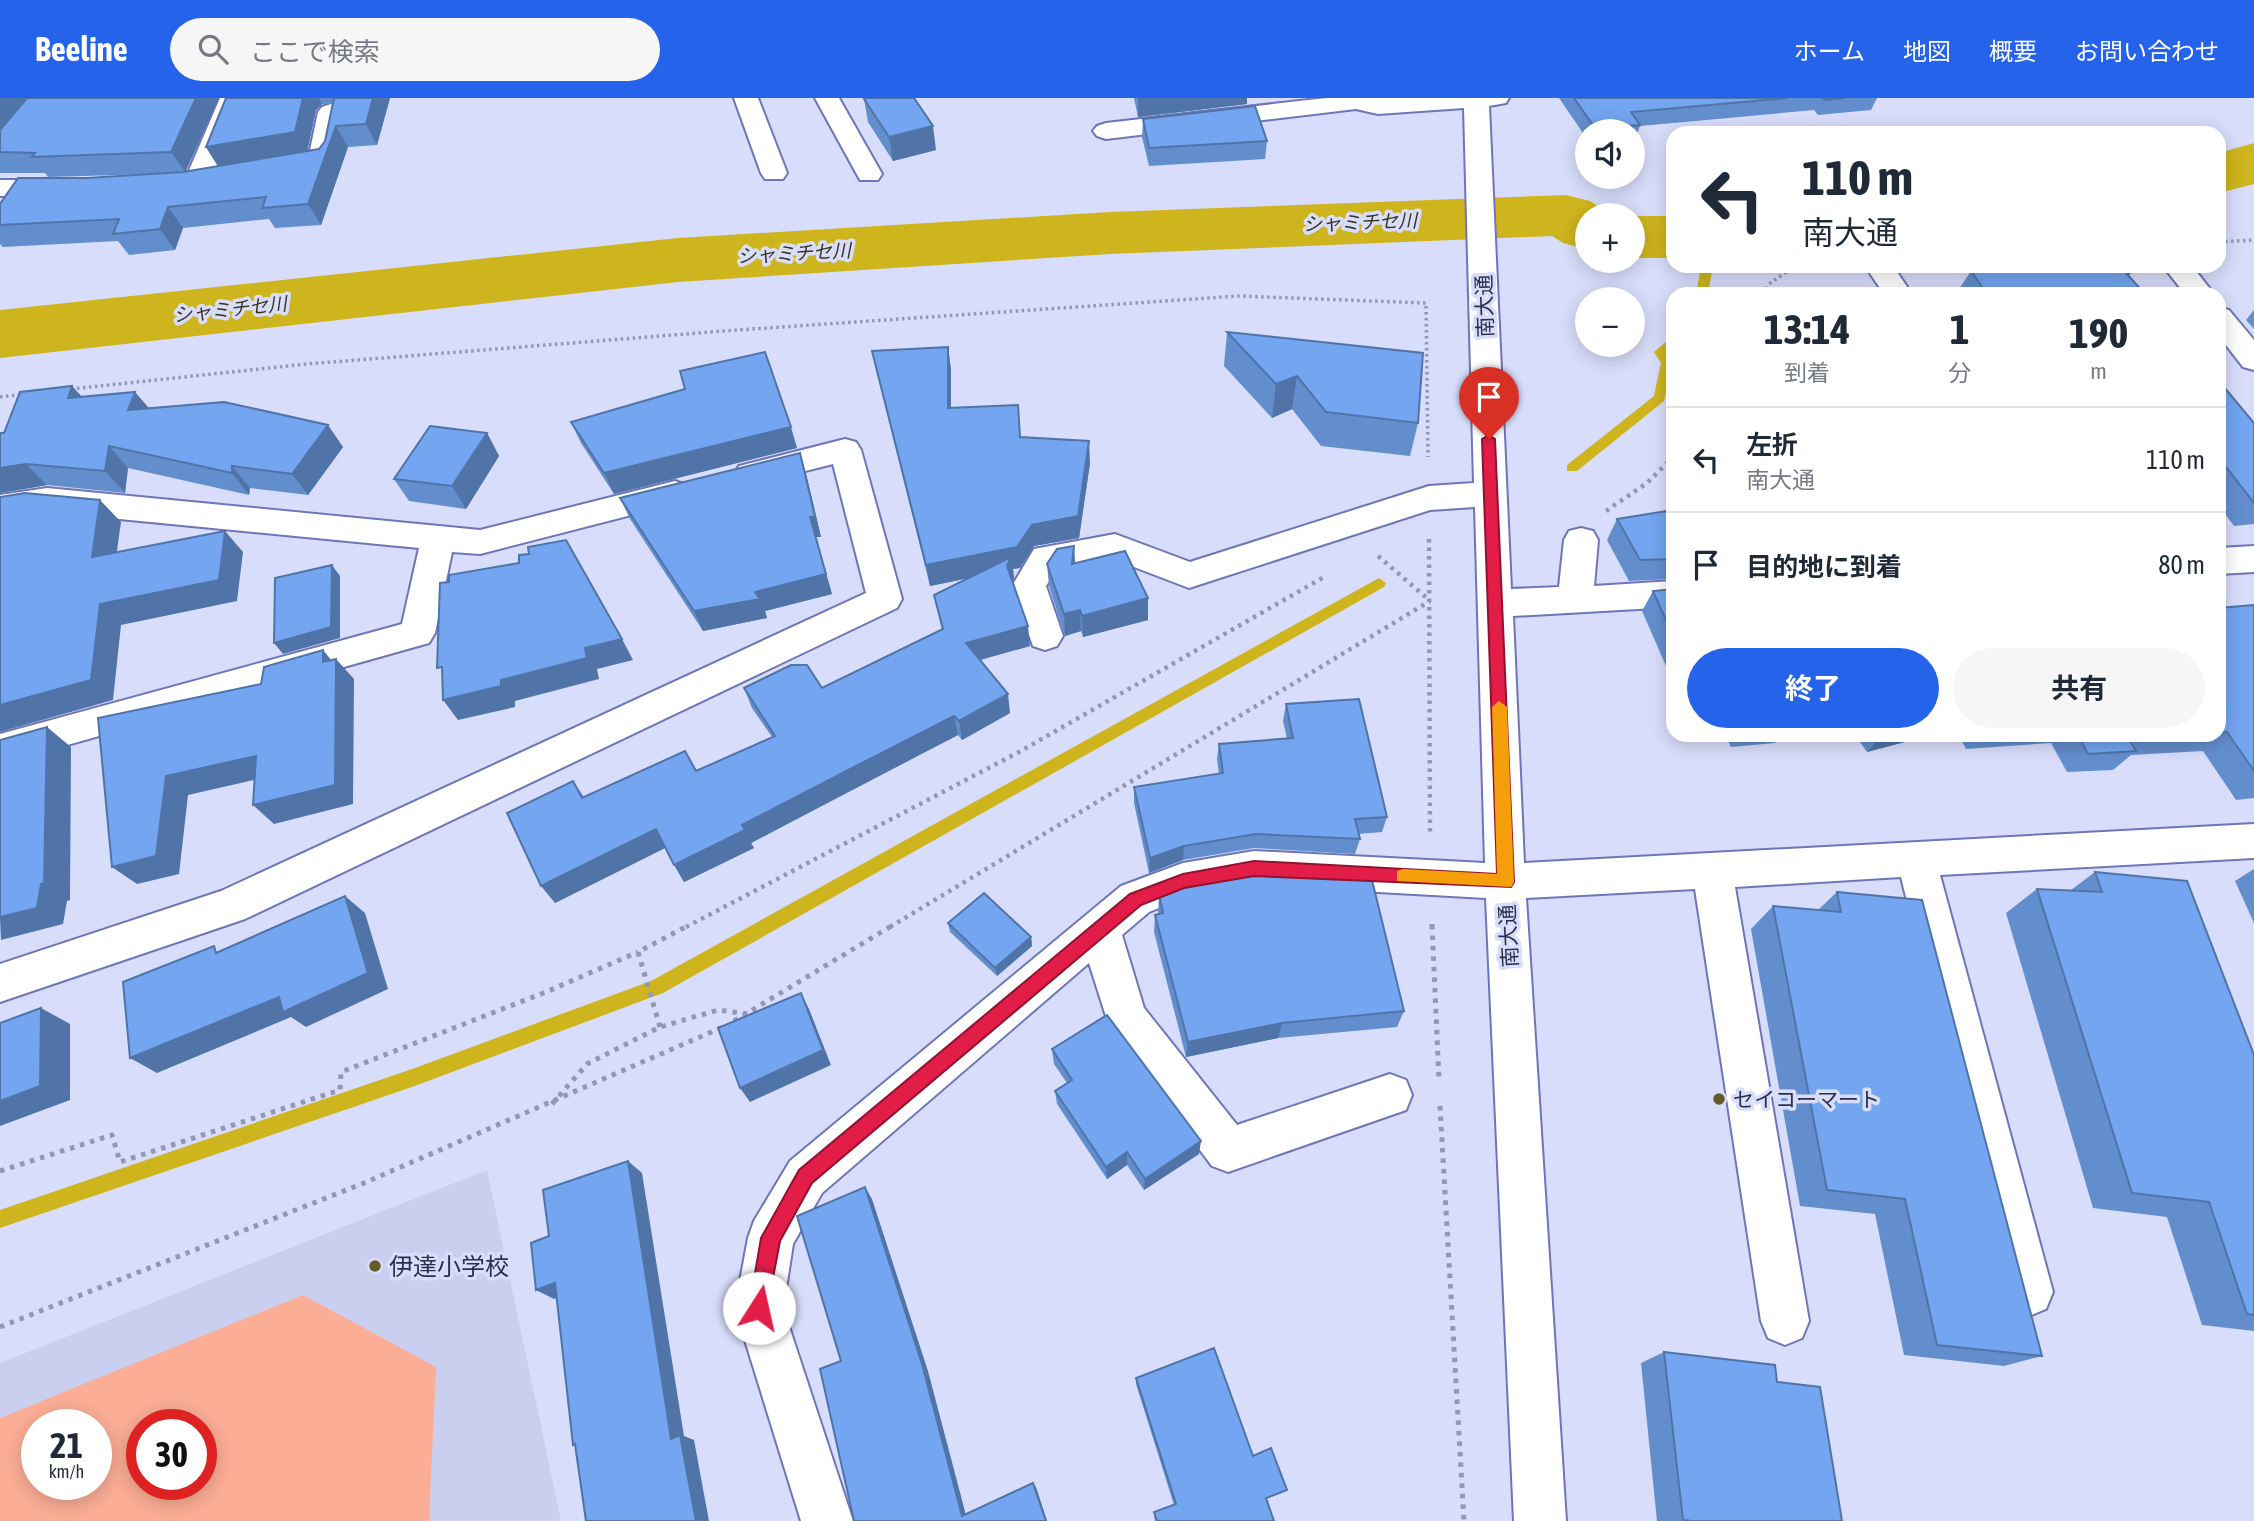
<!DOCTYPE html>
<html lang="ja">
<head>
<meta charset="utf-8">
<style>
	:root { --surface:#fff; --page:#f6f6f7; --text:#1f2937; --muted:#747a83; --line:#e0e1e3; --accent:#2563eb }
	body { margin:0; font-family:"Asap Condensed","Noto Sans JP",sans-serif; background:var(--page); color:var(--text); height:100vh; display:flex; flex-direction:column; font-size:26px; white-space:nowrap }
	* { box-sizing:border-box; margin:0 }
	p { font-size:23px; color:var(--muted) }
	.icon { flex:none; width:38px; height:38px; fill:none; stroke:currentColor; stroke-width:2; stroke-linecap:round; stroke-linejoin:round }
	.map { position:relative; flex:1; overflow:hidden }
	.side { position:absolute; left:1666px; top:189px; width:560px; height:455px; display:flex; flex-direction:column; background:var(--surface); border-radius:21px; box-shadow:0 4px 18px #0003 }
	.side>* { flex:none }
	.hud { position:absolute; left:1666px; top:28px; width:560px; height:147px; border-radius:21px; box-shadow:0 4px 18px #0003; background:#fff; color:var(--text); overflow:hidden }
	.buttons { position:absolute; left:1575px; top:21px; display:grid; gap:14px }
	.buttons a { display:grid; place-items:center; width:70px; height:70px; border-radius:50%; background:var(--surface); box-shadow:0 4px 18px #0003; font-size:35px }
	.speed { position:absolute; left:21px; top:1311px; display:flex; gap:14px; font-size:35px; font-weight:700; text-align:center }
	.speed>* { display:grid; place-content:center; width:91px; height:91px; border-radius:50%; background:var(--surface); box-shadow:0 4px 18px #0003; line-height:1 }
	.speed small { font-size:18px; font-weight:400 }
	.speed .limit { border:10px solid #d22; background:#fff; color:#111 }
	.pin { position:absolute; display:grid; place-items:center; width:60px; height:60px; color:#fff; margin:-72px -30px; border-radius:50% 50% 50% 0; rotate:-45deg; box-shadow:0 0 7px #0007 }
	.pin .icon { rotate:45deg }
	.me { position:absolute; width:77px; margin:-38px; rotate:10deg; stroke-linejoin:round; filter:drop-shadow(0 0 5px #0008) }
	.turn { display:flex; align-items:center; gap:24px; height:147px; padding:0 21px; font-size:32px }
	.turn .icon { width:91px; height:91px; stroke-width:2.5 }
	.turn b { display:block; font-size:49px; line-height:60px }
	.eta { display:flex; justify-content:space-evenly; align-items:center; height:119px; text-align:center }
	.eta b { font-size:42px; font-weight:700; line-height:49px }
	.action { display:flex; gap:14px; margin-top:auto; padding:14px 21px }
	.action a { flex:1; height:80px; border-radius:42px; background:var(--accent); color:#fff; font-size:28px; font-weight:700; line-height:80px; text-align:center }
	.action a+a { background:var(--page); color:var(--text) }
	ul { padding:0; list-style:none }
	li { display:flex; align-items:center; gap:21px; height:105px; padding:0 21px; border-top:2px solid var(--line) }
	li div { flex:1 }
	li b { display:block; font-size:26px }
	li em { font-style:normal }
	header { display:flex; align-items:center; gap:42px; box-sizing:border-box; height:98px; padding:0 35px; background:var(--accent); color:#fff }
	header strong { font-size:33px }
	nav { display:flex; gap:38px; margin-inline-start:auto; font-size:24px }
	.search { width:490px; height:63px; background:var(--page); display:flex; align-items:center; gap:18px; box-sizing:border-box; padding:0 24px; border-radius:38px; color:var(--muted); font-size:26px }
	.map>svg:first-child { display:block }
	.built { fill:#cacfef; fill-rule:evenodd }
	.green { fill:#fbad95; fill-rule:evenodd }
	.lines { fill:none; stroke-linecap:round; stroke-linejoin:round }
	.stream { fill:#cfb51d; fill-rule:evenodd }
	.river { fill:#cfb51d; fill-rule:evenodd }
	.minor-casing { stroke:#6e75b8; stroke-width:4 }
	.path-far2 { stroke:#9397b5; stroke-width:3.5; stroke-dasharray:2.5 3.5; stroke-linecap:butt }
	.path-far1 { stroke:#9397b5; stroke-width:4.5; stroke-dasharray:3.5 5; stroke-linecap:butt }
	.path { stroke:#9397b5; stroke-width:5; stroke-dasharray:4.5 6; stroke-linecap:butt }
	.minor { fill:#fff; fill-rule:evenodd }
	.wall { fill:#638ece; fill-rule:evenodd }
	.shaded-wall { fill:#5074a8 }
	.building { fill:#73a5f0; stroke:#5074a8; stroke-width:2 }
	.route { fill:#e11d48; stroke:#92132f; stroke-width:2 }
	.slow { fill:#f59e0b }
	.poi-dot { fill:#655b27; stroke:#d8ddfb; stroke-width:2.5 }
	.labels { text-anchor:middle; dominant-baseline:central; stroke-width:7; stroke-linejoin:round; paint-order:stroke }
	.far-water-label { font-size:19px; font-style:italic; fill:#38341d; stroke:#d8ddfb }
	.street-label { font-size:21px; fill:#2c2f4c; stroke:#d8ddfb }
	.poi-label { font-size:21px; fill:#2c2f4c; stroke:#d8ddfb; text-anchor:start }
	.near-poi-label { font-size:24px; fill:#2c2f4c; stroke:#d8ddfb; text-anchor:start }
</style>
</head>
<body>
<header>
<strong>Beeline</strong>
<div class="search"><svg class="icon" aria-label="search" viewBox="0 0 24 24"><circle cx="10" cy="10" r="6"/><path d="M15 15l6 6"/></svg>ここで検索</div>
<nav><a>ホーム</a><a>地図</a><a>概要</a><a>お問い合わせ</a></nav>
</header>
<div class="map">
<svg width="2254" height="1423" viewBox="0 0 2254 1423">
	<rect width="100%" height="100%" fill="#d8ddfb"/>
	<path class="built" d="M487,1072L561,1423H0V1265ZM37,1326H96V1386H37ZM142,1326H201V1386H142Z"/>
	<path class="green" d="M303,1197L436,1269L429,1423H0V1320ZM37,1326H96V1386H37ZM142,1326H201V1386H142Z"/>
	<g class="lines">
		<g class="stream">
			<polygon points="1701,168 1713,168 1708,196 1696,196"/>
			<polygon points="1673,238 1673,249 1667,255 1673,266 1664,303 1577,373 1567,373 1567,367 1654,298 1661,265 1654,254"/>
			<polygon points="1379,480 1386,485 1384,489 663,895 412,989 0,1130 0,1112 412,971 651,883"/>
		</g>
		<g class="river">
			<polygon points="2254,45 2254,86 2219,95 2219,55"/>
			<polygon points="1566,97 1590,103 1612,117 1587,117 1587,151 1563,145 1552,138 1110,156 678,184 0,260 0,212 678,140 1110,114"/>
			<rect x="1633" y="118" width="40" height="42"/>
		</g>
		<g class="minor-casing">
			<g id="minor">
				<polygon points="220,0 244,0 210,84 206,90 188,90 184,84"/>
				<polygon points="734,0 758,0 787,75 783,81 765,81 761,75"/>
				<polygon points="815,0 839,0 882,76 878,82 860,82"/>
				<polygon points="1326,0 1509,0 1506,5 1489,8 1511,491 1559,489 1564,442 1569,433 1581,430 1593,433 1598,442 1594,488 1673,483 1673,509 1513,518 1524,765 2254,726 2254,760 1940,777 2053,1194 2046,1211 2029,1218 2012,1211 2005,1194 1901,779 1735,789 1809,1223 1802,1240 1785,1247 1768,1240 1761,1223 1695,791 1526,800 1566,1423 1514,1423 1486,800 1254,787 1184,800 1149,814 1122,837 1144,910 1237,1027 1390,976 1406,982 1412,997 1406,1012 1228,1074 1212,1068 1111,934 1089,865 822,1095 793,1146 783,1210 853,1423 801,1423 735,1210 748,1140 754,1123 790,1063 1121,788 1183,765 1254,753 1485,765 1475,409 1430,412 1189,490 1113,461 1057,471 1046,488 1063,538 1057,548 1045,552 1033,548 1012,488 1034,451 1115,436 1190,464 1429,388 1474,385 1464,10 1378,16 1356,11 1106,41 1097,38 1093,33 1097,28 1106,25"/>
				<path d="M331,6L340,9L344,14L334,63L330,69C316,72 300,77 286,74L282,68L286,62L309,57L318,14L322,9Z"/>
				<polygon points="0,82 64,82 73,84 77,90 73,96 64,98 0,98"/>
				<polygon points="1865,168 1893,168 1912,196 1884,196"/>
				<polygon points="2163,168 2192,168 2214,196 2185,196"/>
				<polygon points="2219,210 2229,212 2254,242 2254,272 2243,269 2219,238"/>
				<polygon points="845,341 856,344 861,352 902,501 897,510 245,821 0,904 0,866 221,793 866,495 833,366 750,387 739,384 734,376 739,368"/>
				<polygon points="675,383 686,387 691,395 686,403 480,456 452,454 435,535 429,545 0,666 0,636 402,526 419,450 47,414 0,421 0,397 47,390 480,432"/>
				<polygon points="2254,448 2254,474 2219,476 2219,450"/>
			</g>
		</g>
		<g class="path-far2">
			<polyline points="2219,144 2254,142"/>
			<polyline points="1763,196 1769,186 1795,168"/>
			<polyline points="71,291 307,266 723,233 1238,198 1426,205 1428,359"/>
			<polyline points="0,299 24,296"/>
			<polyline points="1668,364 1673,359"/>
		</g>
		<g class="path-far1">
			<polyline points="1606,413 1647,385 1670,362"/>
			<polyline points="1429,441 1430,734"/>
			<polyline points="1378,458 1429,502"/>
			<polyline points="1432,826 1432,829"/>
			<polyline points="686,829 1019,654 1324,479"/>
			<polyline points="890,829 1430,503"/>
		</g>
		<g class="path">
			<polyline points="1432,827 1439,982"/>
			<polyline points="734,923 893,827"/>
			<polyline points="660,929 638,854 689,827"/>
			<polyline points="552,1006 587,966 660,929 718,912 748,916"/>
			<polyline points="1440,1008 1464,1423"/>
			<polyline points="0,1073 112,1037 120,1064 340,992 341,974 546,894 638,854"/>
			<polyline points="0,1229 364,1085 723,929"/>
		</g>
		<use href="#minor" class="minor"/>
	</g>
	<g class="wall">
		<path d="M0,0H219L186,73L218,68L206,49L226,0H390L377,47L348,49L321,127L275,130L269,121L183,130L175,152L129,157L118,143L3,149L0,146V106L87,80L153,76L48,79L45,75H0ZM322,6H333L325,43L319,51L307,53L316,12Z"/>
		<polygon points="1134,0 1247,0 1247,6 1138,19"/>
		<polygon points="1559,0 1877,0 1871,12 1818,17 1814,12 1640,28 1634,43 1633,43 1633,33 1587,33 1587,41"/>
		<polygon points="864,1 936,52 893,63 868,24"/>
		<polygon points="1143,21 1267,43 1265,61 1149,68 1142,39"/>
		<polygon points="1971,173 2129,177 2145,196 1958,196 1957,194"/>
		<polygon points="2254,212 2254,231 2246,222"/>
		<polygon points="1227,234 1418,325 1410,358 1321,348 1292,311 1272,320 1224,268"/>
		<polygon points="948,249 951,272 951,310 1021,339 1090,365 1079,440 1034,448 1020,470 1013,471 1014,480 1012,483 1030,548 980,562 1010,615 962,642 958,637 864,685 751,745 754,750 684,784 665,750 555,805 573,683 584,699 696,673 772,639 752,610 744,590 822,590 942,532 934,497 969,480 930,488 877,275 872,253"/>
		<polygon points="2219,283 2254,325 2254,426 2234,428 2219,408"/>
		<polygon points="72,288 82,299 149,311 343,349 308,397 250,390 249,397 128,370 125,395 47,387 0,395 0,335 4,335"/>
		<polygon points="571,324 797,350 614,396 581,345"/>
		<polygon points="487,335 499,358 466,411 409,403 394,381"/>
		<polygon points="806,376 821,439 816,439 832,496 765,513 767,520 703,533 630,421 620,400"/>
		<polygon points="1673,412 1673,481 1629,483 1607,442 1617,421"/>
		<polygon points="1074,448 1075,465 1148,500 1148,522 1083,539 1081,533 1065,538 1049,488 1047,466"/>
		<polygon points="1673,491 1673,584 1642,513 1653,493"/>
		<polygon points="2254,507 2254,700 2236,702 2203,653 2131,657 2113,672 2067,674 2051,645 1966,651 1959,637 2219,637 2219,510"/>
		<polygon points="1286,606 1387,719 1382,734 1358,736 1360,741 1355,756 1254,750 1183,762 1149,775 1134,705 1134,689 1219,676 1217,661 1219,646 1287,641 1283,623"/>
		<polygon points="1696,637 1722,637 1697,639"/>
		<polygon points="1725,637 1781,637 1775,645 1731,649"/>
		<polygon points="1855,637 1931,637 1867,654"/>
		<polygon points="2254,771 2254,825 2235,783"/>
		<polygon points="2095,774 2254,957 2254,1233 2202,1227 2167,1119 2093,1110 2006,815 2037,791 2071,792"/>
		<polygon points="1837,794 2042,1258 2004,1268 1904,1257 1875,1116 1800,1108 1751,831 1773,808 1818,812"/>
		<polygon points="1159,796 1404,913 1397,929 1278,940 1186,959 1154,834 1155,817 1158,816"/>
		<polygon points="948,825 1031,839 1032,848 997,878 950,834"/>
		<polygon points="1052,951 1199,1056 1144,1092 1127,1067 1107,1081 1057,1006 1055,993 1067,985 1054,966"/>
		<polygon points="1664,1254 1777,1284 1842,1423 1657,1423 1641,1265"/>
		<polygon points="1136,1280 1253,1358 1287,1392 1282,1395 1266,1401 1274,1423 1155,1423 1154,1417 1154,1414 1174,1407 1136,1286"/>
	</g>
	<g class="shaded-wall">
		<polygon points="0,0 29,0 0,33"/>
		<polygon points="196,0 219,0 185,74 171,54"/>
		<polygon points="303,0 319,0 322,6 316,12 307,55 219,70 206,49"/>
		<polygon points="373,0 390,0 377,47 366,26"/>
		<polygon points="1138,0 1247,0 1247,6 1138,19"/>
		<polygon points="336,28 348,49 321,127 308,106"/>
		<polygon points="933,28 936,52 893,63 889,39"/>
		<polygon points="168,109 183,130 175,152 160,131"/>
		<polygon points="2136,168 2121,188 2126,175"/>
		<polygon points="948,249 951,272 951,333 948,310"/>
		<polygon points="1297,278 1292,311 1272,320 1276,286"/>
		<polygon points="72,288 92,310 68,300"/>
		<polygon points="135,294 154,316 128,312"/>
		<polygon points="328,327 343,349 308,397 292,376"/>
		<polygon points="791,329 797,350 614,396 604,375"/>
		<polygon points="487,335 499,358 466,411 452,388"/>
		<polygon points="1089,343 1090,365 1079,440 1034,448 1020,470 1013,471 1014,480 1010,489 1008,472 930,488 926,467"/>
		<polygon points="109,348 128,370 125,395 105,373"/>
		<polygon points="800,355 806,376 821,439 816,439 810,419"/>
		<polygon points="26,366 47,387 0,395 0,370"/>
		<polygon points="232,368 250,390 249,397 232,375"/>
		<polygon points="100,402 121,424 113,481 92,459"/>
		<polygon points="225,433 243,454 237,503 121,527 113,602 0,634 0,607 100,506"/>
		<polygon points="1074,448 1075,470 1072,466"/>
		<polygon points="332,467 340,478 340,540 283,556 274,545"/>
		<polygon points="826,476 832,496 765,513 767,520 703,533 694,513 755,494"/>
		<polygon points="1148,500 1148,522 1083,539 1082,518"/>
		<polygon points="1080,512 1081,533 1065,538 1064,516"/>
		<polygon points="1028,528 1030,548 969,565 966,545"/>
		<polygon points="622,541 633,562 597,571 599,581 515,603 515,609 458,622 443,602 501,582 585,550"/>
		<polygon points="323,552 336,568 336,561 354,581 353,706 274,726 253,707 323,564"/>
		<polygon points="1008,596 1010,615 962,642 959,623"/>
		<polygon points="954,618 958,637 751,745 754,750 684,784 674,767 742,727"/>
		<polygon points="47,629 71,649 70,802 67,803 63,826 1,842 0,819"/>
		<polygon points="1882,637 1931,637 1867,654"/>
		<polygon points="256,658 276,677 188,697 179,776 137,786 112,769 166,678"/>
		<polygon points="656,731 667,749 555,805 541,788"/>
		<polygon points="1184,748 1183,762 1149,775 1150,760"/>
		<polygon points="345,798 365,815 388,891 306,929 291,919 157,975 130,960"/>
		<polygon points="1031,839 1032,848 997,878 995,870"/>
		<polygon points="801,895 809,911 831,967 750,1004 740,990"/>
		<polygon points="41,910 70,926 70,1002 0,1028 0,1003"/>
		<polygon points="1282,925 1278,940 1186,959 1188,944"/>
		<polygon points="1201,1043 1199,1056 1144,1092 1145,1081"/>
		<polygon points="1127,1054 1127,1067 1107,1081 1106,1069"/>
		<polygon points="628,1063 642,1075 684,1338 694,1342 709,1423 696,1423 671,1341"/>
		<polygon points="865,1089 872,1101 928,1273 967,1421 962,1418"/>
		<polygon points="555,1185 572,1194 554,1201 536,1192"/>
		<polygon points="1033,1385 1036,1389 1047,1423 1046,1423"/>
	</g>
	<g class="building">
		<polygon points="27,0 196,0 171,54 32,59 35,55 0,54 0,32"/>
		<polygon points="226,0 303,0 295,34 206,49"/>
		<polygon points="334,0 373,0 366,26 336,28 308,106 262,110 266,99 168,109 160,131 113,136 119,121 0,127 0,106 18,80 87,80 183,74 319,51 325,43"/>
		<polygon points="868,0 914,0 933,28 889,39 864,1"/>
		<polygon points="1574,0 1787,0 1631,14 1640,27 1595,30"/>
		<polygon points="1823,0 1845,0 1825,2"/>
		<polygon points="1255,8 1267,43 1149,50 1143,21"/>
		<polygon points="2098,168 2135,168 2126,175 2145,196 1987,196 1971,173"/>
		<polygon points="1227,234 1423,255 1418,325 1326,314 1297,278 1276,286"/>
		<polygon points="948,249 948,310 1018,307 1020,339 1089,343 1078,418 1032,427 1017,449 926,467 872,253"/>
		<polygon points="765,254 791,329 604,375 571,324 685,291 680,273"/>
		<polygon points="2219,283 2254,325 2254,405 2219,360"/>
		<polygon points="72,288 68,300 135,294 128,312 224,304 328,327 292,376 232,368 232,375 109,348 105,373 26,366 0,370 0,335 4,335 20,294"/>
		<polygon points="430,328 487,335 452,388 394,381"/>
		<polygon points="800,355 815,418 810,419 826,476 755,494 760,501 694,513 620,400"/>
		<polygon points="25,395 100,402 92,459 225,433 219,482 100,506 91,582 0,607 0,399"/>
		<polygon points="1673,412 1673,461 1640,462 1617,421"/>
		<polygon points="566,442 622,541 585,550 587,560 501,582 501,588 443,602 442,569 437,570 440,485 449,484 449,477 519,465 519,457 529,456 528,449"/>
		<polygon points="1074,448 1072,466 1125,453 1148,500 1082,518 1080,512 1064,516 1047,466 1057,451"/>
		<polygon points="1011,459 1007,468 1028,528 966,545 1008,596 959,623 954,618 858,667 742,727 745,732 674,767 656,731 541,788 507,715 573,683 582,700 685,653 696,673 775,638 744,590 791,567 807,567 822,590 943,531 934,497"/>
		<polygon points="332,467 331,529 274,545 275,480"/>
		<polygon points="1673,491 1673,538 1653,493"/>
		<polygon points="2254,507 2254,673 2227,634 2219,635 2219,510"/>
		<polygon points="323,552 323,564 336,561 335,687 253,707 256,658 166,678 156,758 112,769 98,620 261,586 264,569"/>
		<polygon points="1359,601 1387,719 1355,721 1360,741 1256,736 1184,748 1150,760 1134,689 1223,675 1219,646 1293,640 1286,606"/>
		<polygon points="47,629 44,785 41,786 37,810 0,819 0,642"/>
		<polygon points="2078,637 2179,637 2128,640 2136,653 2088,656"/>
		<polygon points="1257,772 1371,778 1404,913 1282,925 1188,944 1155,817 1163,815 1159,796 1186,785"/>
		<polygon points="2095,774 2187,783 2254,957 2254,1217 2247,1216 2209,1104 2132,1095 2037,791 2102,794"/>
		<polygon points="1837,794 1922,802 2042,1258 1937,1247 1905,1101 1827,1092 1773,808 1841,814"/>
		<polygon points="984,795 1031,839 995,870 948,825"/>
		<polygon points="345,798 368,875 283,914 279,899 130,960 123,884 214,848 216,855"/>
		<polygon points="801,895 823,952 740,990 718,930"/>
		<polygon points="41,910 40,988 0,1003 0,925"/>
		<polygon points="1107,917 1201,1043 1145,1081 1127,1054 1106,1069 1055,993 1072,982 1052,951"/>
		<polygon points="628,1063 671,1341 680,1337 696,1423 586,1423 575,1346 573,1347 555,1185 536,1192 531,1145 549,1138 543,1092"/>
		<polygon points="865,1089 922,1266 962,1418 1033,1385 1046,1423 854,1423 820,1271 841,1263 797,1118"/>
		<polygon points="1214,1250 1253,1358 1271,1350 1287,1392 1266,1400 1274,1423 1157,1423 1154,1414 1176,1406 1136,1280"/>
		<polygon points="1664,1254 1775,1267 1777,1284 1820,1289 1842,1423 1692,1423 1683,1422"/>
	</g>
	<polygon class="route" points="1489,337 1495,341 1514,784 1511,789 1254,778 1184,790 1141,807 812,1085 780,1143 766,1217 759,1220 752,1217 749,1210 761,1140 799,1072 1130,796 1183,776 1254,763 1497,776 1482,341"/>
	<polygon class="slow" points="1499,603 1507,609 1514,784 1511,789 1397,783 1397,773 1403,771 1497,776 1492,609"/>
	<g class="poi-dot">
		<circle cx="1719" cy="1001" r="7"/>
		<circle cx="375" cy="1168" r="7"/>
	</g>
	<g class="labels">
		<g class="far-water-label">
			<text transform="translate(1360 124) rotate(-2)">シャミチセ川</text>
			<text transform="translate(794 155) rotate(-3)">シャミチセ川</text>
			<text transform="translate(230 211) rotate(-6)">シャミチセ川</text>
		</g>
		<g class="street-label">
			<text transform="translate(1484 208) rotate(-92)">南大通</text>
			<text transform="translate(1508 838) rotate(-93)">南大通</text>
		</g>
		<g class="poi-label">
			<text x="1733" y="1001">セイコーマート</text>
		</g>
		<g class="near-poi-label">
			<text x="389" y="1168">伊達小学校</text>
		</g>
	</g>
</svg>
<div class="buttons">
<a><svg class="icon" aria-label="sound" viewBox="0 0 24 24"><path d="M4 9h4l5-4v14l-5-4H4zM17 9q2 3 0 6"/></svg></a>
<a>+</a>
<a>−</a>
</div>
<div class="speed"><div>21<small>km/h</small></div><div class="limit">30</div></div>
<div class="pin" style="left:1489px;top:341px;background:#d93025"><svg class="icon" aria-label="arrive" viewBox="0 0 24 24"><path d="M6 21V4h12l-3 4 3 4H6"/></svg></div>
<svg class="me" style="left:759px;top:1210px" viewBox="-20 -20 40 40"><circle r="19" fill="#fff"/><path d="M0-13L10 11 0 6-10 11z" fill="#e11d48"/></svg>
<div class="hud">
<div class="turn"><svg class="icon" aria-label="left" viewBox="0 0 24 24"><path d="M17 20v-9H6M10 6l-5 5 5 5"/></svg><div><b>110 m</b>南大通</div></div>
</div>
<section class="side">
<div class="eta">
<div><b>13:14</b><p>到着</p></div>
<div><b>1</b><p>分</p></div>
<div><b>190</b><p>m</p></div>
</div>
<ul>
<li><svg class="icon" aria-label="left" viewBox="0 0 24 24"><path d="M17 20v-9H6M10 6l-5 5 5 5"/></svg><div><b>左折</b><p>南大通</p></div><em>110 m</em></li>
<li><svg class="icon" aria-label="arrive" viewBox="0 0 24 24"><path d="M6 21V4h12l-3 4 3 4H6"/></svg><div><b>目的地に到着</b></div><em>80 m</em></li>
</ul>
<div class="action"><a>終了</a><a>共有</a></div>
</section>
</div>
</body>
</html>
